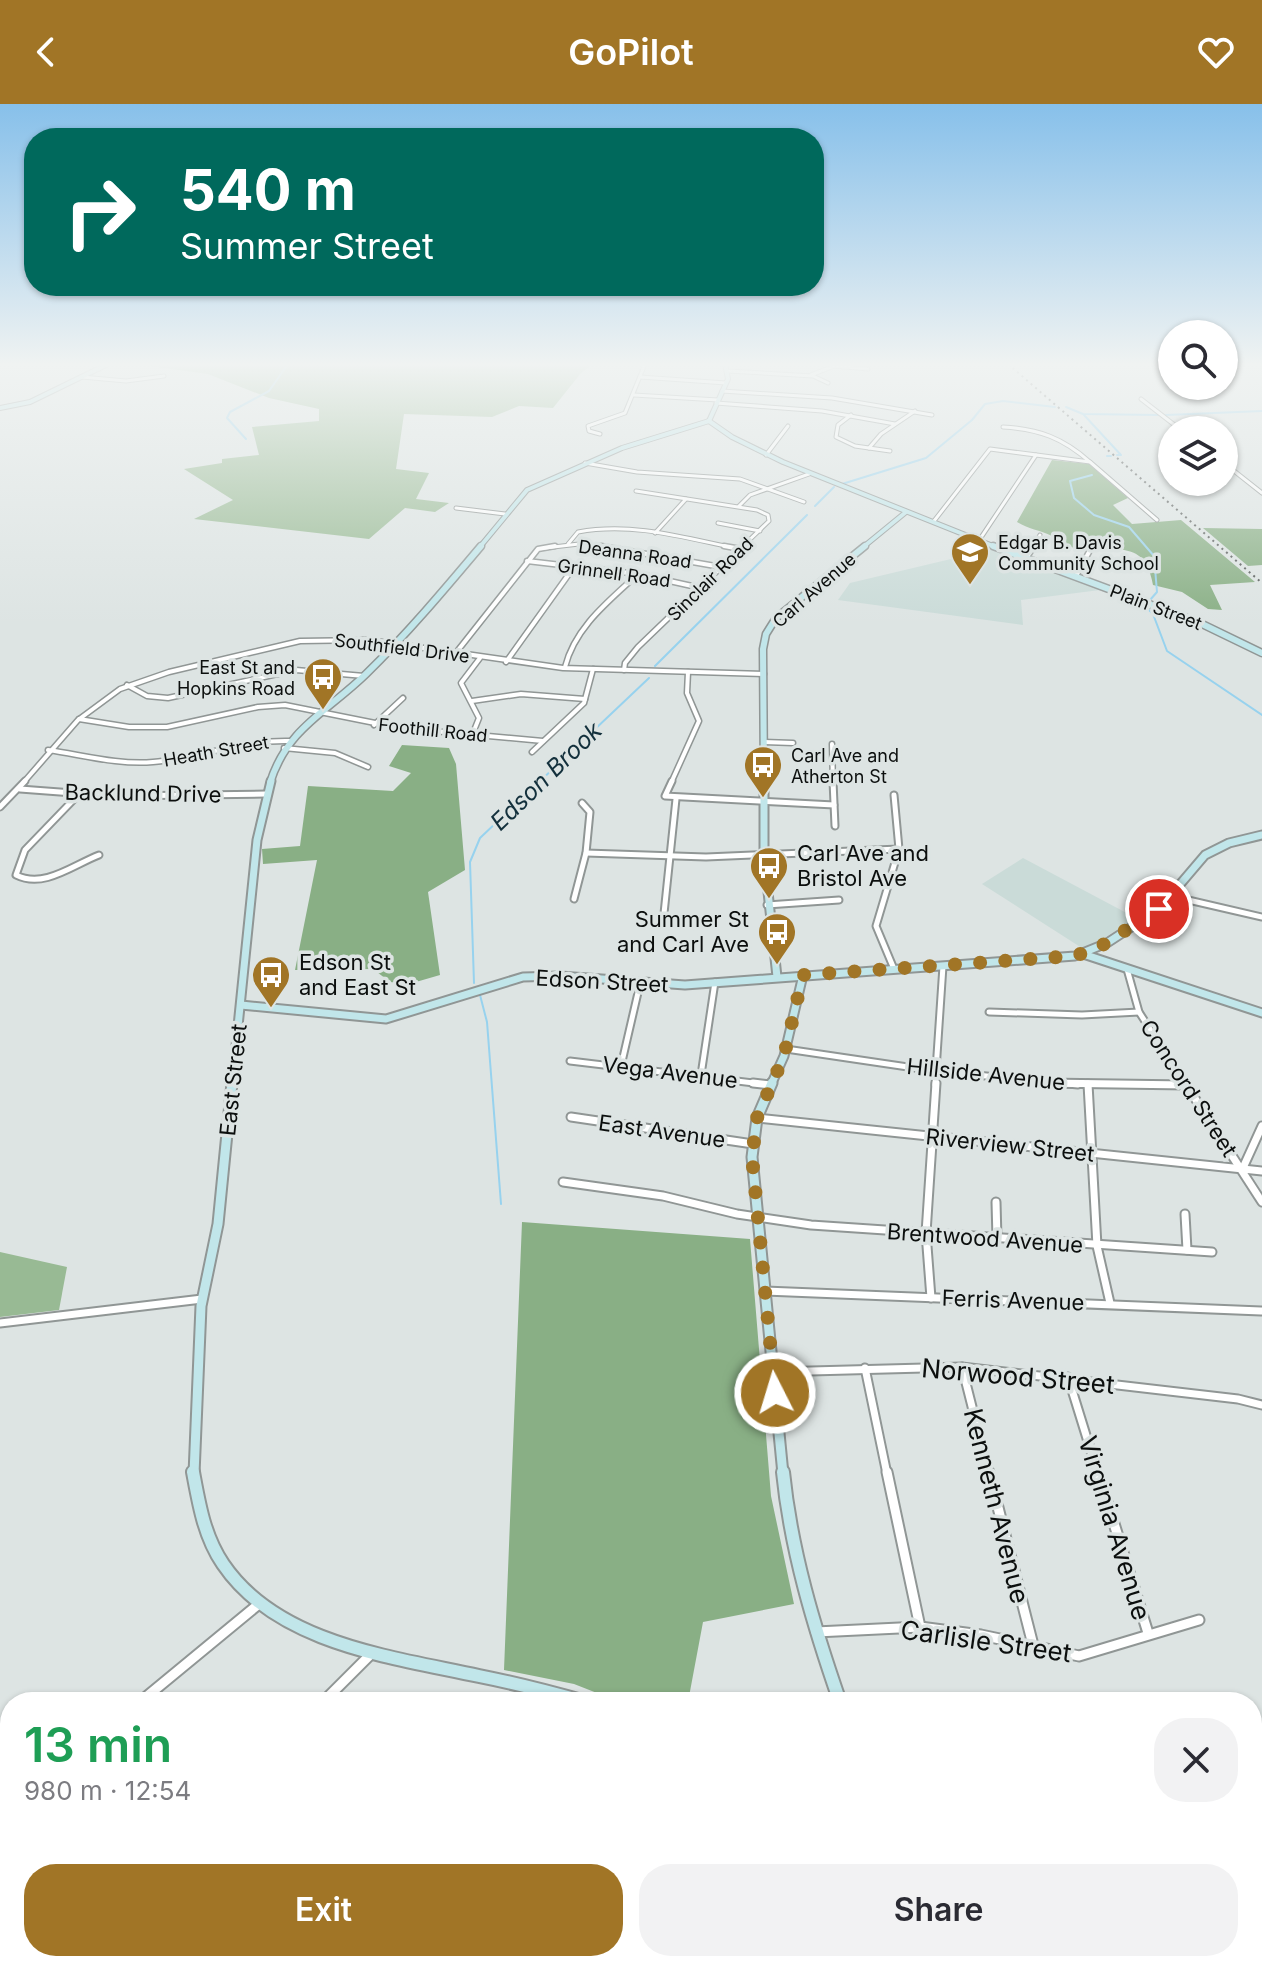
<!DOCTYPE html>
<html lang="en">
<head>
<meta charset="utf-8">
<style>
	:root { --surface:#fff; --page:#f2f2f3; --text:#2b2b33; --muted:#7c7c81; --accent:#a17526 }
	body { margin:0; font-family:Inter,sans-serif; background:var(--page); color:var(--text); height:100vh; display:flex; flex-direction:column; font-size:30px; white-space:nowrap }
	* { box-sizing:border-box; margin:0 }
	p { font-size:26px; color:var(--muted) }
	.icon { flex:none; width:44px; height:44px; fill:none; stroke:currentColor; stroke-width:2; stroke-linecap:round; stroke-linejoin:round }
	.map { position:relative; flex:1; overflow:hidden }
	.drawer { position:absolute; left:0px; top:1588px; width:1262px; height:280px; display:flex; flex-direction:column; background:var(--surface); border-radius:32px 32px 0 0; box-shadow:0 2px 6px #0004 }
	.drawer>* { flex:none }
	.hud { position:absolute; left:24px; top:24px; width:800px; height:168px; border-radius:32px; box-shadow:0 2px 6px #0004; background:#00695c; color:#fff; overflow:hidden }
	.buttons { position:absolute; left:1158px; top:216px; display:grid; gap:16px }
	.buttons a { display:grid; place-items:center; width:80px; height:80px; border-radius:50%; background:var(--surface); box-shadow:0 2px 6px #0004; font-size:40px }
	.pin { position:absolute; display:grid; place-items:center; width:68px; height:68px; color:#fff; margin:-34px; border:4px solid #fff; border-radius:50%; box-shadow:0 2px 8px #0007 }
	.me { position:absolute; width:88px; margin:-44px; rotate:355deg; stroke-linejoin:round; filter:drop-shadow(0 0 6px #0008) }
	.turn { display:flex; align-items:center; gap:28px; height:168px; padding:0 24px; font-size:36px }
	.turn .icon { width:104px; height:104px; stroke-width:2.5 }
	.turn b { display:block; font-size:56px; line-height:68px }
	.round { display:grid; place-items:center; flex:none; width:84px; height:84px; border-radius:32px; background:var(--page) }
	.summary { display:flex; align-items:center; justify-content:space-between; height:136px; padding:0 24px }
	h1 { font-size:48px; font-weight:600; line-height:60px; color:#1e9e55 }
	.button { display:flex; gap:16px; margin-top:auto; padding:16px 24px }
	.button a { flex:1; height:92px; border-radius:32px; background:var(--accent); color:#fff; font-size:32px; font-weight:600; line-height:92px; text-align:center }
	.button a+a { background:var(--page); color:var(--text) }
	header { display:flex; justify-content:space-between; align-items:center; height:104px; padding:0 24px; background:var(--accent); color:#fff; font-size:36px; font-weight:600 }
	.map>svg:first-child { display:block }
	.built { fill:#cadbd8 }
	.green { fill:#98ba94 }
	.forest { fill:#89af85 }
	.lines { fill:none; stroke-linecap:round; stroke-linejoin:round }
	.stream { stroke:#97d2ee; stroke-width:2 }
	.street-far4-casing { stroke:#909695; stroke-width:5 }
	.street-far3-casing { stroke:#909695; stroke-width:7 }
	.street-far2-casing { stroke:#909695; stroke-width:9 }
	.street-far1-casing { stroke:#909695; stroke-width:11 }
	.street-casing { stroke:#909695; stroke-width:13 }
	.secondary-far4-casing { stroke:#909695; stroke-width:6 }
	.secondary-far3-casing { stroke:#909695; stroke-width:9 }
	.secondary-far2-casing { stroke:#909695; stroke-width:11 }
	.secondary-far1-casing { stroke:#909695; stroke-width:13 }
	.secondary-casing { stroke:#909695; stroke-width:16 }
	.street-far4 { stroke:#fff; stroke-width:3 }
	.street-far3 { stroke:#fff; stroke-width:4 }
	.street-far2 { stroke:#fff; stroke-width:5 }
	.street-far1 { stroke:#fff; stroke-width:7 }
	.street { stroke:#fff; stroke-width:9 }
	.secondary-far4 { stroke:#c1e6ea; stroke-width:4 }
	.secondary-far3 { stroke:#c1e6ea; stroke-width:6 }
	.secondary-far2 { stroke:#c1e6ea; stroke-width:7 }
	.secondary-far1 { stroke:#c1e6ea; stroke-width:9 }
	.secondary { stroke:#c1e6ea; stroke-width:12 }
	.rail { stroke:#575b5a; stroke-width:2; stroke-dasharray:2 4; stroke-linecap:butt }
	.route { stroke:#a17526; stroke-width:14; stroke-dasharray:0 25.2 }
	.labels { text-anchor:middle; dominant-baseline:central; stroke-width:7; stroke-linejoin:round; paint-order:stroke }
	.far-poi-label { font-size:18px; fill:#0c0f0e; stroke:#dde4e3; text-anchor:start }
	.far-street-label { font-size:18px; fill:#0c0f0e; stroke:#dde4e3 }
	.street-label { font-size:22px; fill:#0c0f0e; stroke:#dde4e3 }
	.poi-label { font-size:22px; fill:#0c0f0e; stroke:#dde4e3; text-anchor:start }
	.water-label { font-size:24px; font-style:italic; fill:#13303c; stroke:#dde4e3 }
	.near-street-label { font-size:26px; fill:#0c0f0e; stroke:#dde4e3 }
</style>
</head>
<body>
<header><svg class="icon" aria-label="back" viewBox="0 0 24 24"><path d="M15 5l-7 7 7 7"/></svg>GoPilot<svg class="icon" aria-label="heart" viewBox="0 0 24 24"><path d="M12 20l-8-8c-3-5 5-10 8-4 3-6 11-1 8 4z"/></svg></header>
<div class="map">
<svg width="1262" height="1868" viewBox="0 0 1262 1868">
	<rect width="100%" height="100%" fill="#dde4e3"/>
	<g class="built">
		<polygon points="993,445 1100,486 1021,496 1023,521 838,496 850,479"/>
		<polygon points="1023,754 1136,814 1085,846 982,780"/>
	</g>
	<g class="green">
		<polygon points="135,260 593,260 581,269 553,304 519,302 492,313 404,310 396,365 429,369 416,395 449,399 435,408 405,404 369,435 194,415 233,396 184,365 222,359 222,355 259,351 252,323 319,317 319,305 269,294 208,270"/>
		<polygon points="0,1148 67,1163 59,1206 0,1213"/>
	</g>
	<g class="forest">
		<path d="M1052,356L1089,360L1128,394L1113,401L1132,420L1181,416L1255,478L1210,481L1222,506L1208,505L1182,488L1153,481C1143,425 1103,456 1068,442C1062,439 1058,434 1052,432C1040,426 1028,425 1017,418Z"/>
		<polygon points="1203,424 1262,425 1262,461 1248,462"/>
		<polygon points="402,641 449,644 456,660 465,766 428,788 440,871 409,880 390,878 373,865 295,866 317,756 263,760 262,745 300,742 308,682 393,687 411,669 389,662"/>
		<polygon points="522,1118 750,1135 771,1392 794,1500 703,1518 688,1598 620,1598 574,1580 504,1566"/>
	</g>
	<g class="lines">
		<g class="stream">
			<polyline points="1066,303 1083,310 1158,311"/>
			<polyline points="1084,311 1121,351 1117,351"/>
			<polyline points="1166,311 1262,307"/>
			<polyline points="246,335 227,314 230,308 269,287 288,260"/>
			<polyline points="1107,352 1111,352"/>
			<polyline points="1092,371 1070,377 1074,394 1094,411 1129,423 1154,452 1157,488 1150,496"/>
			<polyline points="842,380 926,354 972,316 985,300 1003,297 1055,303"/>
			<polyline points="815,402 834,383"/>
			<polyline points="1144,501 1153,510 1167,547 1262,611"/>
			<polyline points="655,562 807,411"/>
			<polyline points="474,879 470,758 480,734 649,574"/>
			<polyline points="480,891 487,918 501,1100"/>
		</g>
		<g class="street-far4-casing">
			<g id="street-far4">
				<polyline points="728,267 813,272 828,279"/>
				<polyline points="811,271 834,262 868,265"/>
				<polyline points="82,273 126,277 164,272"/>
				<polyline points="640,273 726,279"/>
				<polyline points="722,287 832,294 932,311"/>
				<polyline points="634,291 718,296"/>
				<polyline points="1141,295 1181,326"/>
				<polyline points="716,299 822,307 895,320"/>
				<polyline points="851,311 838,321 836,333 855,342 890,347"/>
				<path d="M1003,323C1039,325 1063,334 1090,358"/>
				<polyline points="600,330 589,327 588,322 625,309 645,260"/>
				<polyline points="869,344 881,330 915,307"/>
				<polyline points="766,351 788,322"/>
				<polyline points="585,359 637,368 740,375 804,398"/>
				<polyline points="1224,359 1262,389"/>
				<polyline points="636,387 757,406 768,411 769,417 741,444"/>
				<polyline points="739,402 750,391 809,370"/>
				<polyline points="456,404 505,410"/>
				<polyline points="934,417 990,345 1090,358 1157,416"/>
				<polyline points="718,419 760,427"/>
				<polyline points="655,429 686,395"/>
				<polyline points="980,435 1036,351"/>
				<path d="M568,440L578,428C631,418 682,433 734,444"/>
				<polyline points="545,444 579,440 618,444"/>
				<polyline points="1033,444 1040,431"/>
			</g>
		</g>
		<g class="street-far3-casing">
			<g id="street-far3">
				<polyline points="601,442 721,463"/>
				<polyline points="724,442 741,445"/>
				<polyline points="1027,453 1034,442"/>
				<polyline points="527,457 638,470 701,484"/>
				<polyline points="1076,472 1089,448"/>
				<polyline points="455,550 538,445 555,442"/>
				<polyline points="506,558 574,463"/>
				<path d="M565,563C575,523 609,497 638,470"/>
				<polyline points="624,566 625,559 638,543 743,442"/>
				<polyline points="127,581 147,592 168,594 296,566 364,572"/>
				<polyline points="472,597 521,590 585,595"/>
				<polyline points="79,615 129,623 167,623 258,603 285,601 400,624 543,637"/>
				<polyline points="374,621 403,594"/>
				<polyline points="473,629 479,614 461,579 480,554"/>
				<polyline points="764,638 793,639"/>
				<polyline points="832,640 833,679"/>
				<polyline points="284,644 335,649 368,663"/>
				<path d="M48,646C83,651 118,661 153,658C200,654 242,636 289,637"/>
				<polyline points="532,648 584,599 593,565"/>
				<polyline points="23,679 78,616 120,585 169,568 300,537 368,536 563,564 764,570"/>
				<polyline points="671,679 699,617 687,589 688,568"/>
			</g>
		</g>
		<g class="street-far2-casing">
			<g id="street-far2">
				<polyline points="672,677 665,692 834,701"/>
				<polyline points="833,677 835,722"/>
				<polyline points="20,685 113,692 266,690"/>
				<path d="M79,690L25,746L16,771C44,785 73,761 99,751"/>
				<polyline points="894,691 899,745 876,822 894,865"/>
				<polyline points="0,703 25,677"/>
				<polyline points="586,749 706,753 899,745"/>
				<polyline points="1171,792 1262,813"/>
				<polyline points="574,795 586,749 590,708 582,699"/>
				<polyline points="767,801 839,796"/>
				<polyline points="663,819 676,695"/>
				<polyline points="1127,865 1139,908 1186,981"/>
				<polyline points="989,908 1082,911 1139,908"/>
				<polyline points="786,945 935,967 1078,981"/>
				<polyline points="570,957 770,981"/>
				<polyline points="621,962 640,880"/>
				<polyline points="701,971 715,878"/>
				<polyline points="935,981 943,862"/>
			</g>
		</g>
		<g class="street-far1-casing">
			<g id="street-far1">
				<polyline points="753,979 770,981"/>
				<polyline points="1046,979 1187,981"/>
				<polyline points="1185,979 1262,1098"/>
				<polyline points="1088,980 1097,1142 1110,1199"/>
				<polyline points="571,1013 753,1040"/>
				<polyline points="757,1014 1262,1067"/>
				<polyline points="1242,1066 1262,1022"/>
				<polyline points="563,1078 663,1092 737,1110 811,1121 1212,1148"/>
				<polyline points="996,1098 997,1135"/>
				<polyline points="1185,1110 1187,1146"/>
				<polyline points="765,1187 1261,1207"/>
				<polyline points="931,1194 926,1129 936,979"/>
				<polyline points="0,1219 202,1195"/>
				<polyline points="962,1263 989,1370"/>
				<polyline points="865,1264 887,1370"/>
				<polyline points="773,1268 962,1263 1238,1295 1262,1301"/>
				<polyline points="1068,1273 1098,1370"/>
			</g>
		</g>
		<g class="street-casing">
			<g id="street">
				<polyline points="887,1368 920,1523"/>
				<polyline points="989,1368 1033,1541"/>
				<polyline points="1098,1368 1148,1529"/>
				<polyline points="816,1528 920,1523 981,1531 1079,1552 1199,1516"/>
				<polyline points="140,1598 260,1499"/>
				<polyline points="323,1598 371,1550"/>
				<polyline points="0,1714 10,1706"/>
				<polyline points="1252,1725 1262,1715"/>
				<polyline points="70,1868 74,1858"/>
			</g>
		</g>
		<g class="secondary-far4-casing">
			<g id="secondary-far4">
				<polyline points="0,304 30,298 108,260"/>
				<polyline points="709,317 732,333 783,358 998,444"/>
				<polyline points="709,317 728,275 725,260"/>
				<polyline points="479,444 527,386 622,344 709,317"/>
				<polyline points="862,444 906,408"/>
			</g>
		</g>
		<g class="secondary-far3-casing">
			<g id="secondary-far3">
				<polyline points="993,442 1200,519 1262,549"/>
				<path d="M270,679C287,624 327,608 366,570C407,530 444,486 481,442"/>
				<polyline points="764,679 763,545 766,530 776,514 865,442"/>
			</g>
		</g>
		<g class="secondary-far2-casing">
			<g id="secondary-far2">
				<polyline points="764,677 764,750 777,873"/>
				<polyline points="1083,850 1262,909"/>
				<polyline points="241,901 386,915 523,873 560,872 685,881 1075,852 1107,839 1159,805 1205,751 1229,739 1262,731"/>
				<polyline points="232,981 257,736 271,677"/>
				<polyline points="771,981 784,952 803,871"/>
			</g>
		</g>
		<g class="secondary-far1-casing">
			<g id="secondary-far1">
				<polyline points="772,979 757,1014 752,1053 783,1370"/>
				<polyline points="194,1370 201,1202 218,1120 232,979"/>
			</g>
		</g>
		<g class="secondary-casing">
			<g id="secondary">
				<path d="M193,1368C199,1400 204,1432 223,1460C277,1540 392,1553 479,1572C514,1579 550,1588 585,1598"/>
				<path d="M783,1368C791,1447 814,1523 840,1598"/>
				<polyline points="978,1858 983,1868"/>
			</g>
		</g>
		<use href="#street-far4" class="street-far4"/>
		<use href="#street-far3" class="street-far3"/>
		<use href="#street-far2" class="street-far2"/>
		<use href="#street-far1" class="street-far1"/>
		<use href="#street" class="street"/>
		<use href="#secondary-far4" class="secondary-far4"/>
		<use href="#secondary-far3" class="secondary-far3"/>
		<use href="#secondary-far2" class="secondary-far2"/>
		<use href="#secondary-far1" class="secondary-far1"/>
		<use href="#secondary" class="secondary"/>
		<polyline class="rail" points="1008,260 1262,479"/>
	</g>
	<linearGradient id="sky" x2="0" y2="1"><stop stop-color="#87c0ea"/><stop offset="0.5" stop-color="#f0f3f2"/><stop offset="1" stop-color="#f0f3f2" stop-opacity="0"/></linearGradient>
	<rect width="1262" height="521" fill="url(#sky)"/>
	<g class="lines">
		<polyline class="route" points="775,1289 752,1053 757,1014 784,952 803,871 1075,852 1101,842 1159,805"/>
	</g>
	<defs>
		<g id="school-pin" transform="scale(2)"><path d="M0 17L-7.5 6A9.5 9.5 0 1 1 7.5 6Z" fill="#a17526" stroke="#dde4e3"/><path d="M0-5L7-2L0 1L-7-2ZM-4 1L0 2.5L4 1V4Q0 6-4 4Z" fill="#fff"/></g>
		<g id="bus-pin" transform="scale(2)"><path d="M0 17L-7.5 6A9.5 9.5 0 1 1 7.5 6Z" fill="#a17526" stroke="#dde4e3"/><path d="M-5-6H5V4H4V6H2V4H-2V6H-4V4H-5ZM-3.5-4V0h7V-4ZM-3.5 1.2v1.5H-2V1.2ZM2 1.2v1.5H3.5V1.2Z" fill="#fff"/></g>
	</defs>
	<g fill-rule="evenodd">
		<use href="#school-pin" x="970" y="448"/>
		<use href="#bus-pin" x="323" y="573"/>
		<use href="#bus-pin" x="763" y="661"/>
		<use href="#bus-pin" x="769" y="762"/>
		<use href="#bus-pin" x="777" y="828"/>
		<use href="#bus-pin" x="271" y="871"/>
	</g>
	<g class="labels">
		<g class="far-poi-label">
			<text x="998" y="438">Edgar B. Davis<tspan x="998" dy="21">Community School</tspan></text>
			<text x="295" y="563" text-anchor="end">East St and<tspan x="295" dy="21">Hopkins Road</tspan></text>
			<text x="791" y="651">Carl Ave and<tspan x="791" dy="21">Atherton St</tspan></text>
		</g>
		<g class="far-street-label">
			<text transform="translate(635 450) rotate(8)">Deanna Road</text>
			<text transform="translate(614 469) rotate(8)">Grinnell Road</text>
			<text transform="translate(710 475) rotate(-44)">Sinclair Road</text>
			<text transform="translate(814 486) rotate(-41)">Carl Avenue</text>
			<text transform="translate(1156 503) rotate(21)">Plain Street</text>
			<text transform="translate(402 544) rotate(7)">Southfield Drive</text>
			<text transform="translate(433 626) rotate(6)">Foothill Road</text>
			<text transform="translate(216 647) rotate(-10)">Heath Street</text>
		</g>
		<g class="street-label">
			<text transform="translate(143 689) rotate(1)">Backlund Drive</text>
			<text transform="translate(602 877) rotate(3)">Edson Street</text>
			<text transform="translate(670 968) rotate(7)">Vega Avenue</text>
			<text transform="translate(986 970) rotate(6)">Hillside Avenue</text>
			<text transform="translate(233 976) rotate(-84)">East Street</text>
			<text transform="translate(1189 984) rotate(57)">Concord Street</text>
			<text transform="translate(662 1027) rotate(8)">East Avenue</text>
			<text transform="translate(1010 1041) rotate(6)">Riverview Street</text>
			<text transform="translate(985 1134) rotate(4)">Brentwood Avenue</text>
			<text transform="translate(1013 1196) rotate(2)">Ferris Avenue</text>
		</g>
		<g class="poi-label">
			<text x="797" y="749">Carl Ave and<tspan x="797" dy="25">Bristol Ave</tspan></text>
			<text x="749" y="815" text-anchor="end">Summer St<tspan x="749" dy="25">and Carl Ave</tspan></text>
			<text x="299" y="858">Edson St<tspan x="299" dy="25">and East St</tspan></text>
		</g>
		<g class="water-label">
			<text transform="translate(546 672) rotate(-44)">Edson Brook</text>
		</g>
		<g class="near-street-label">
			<text transform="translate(1018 1272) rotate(5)">Norwood Street</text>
			<text transform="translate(997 1402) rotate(76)">Kenneth Avenue</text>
			<text transform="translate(1115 1424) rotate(73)">Virginia Avenue</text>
			<text transform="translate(986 1537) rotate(8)">Carlisle Street</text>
		</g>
	</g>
</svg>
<div class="buttons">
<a><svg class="icon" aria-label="search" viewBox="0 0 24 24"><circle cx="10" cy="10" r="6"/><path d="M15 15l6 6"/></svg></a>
<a><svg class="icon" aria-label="layers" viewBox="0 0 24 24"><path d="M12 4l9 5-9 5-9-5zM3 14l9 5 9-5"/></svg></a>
</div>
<div class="pin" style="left:1159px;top:805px;background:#d93025"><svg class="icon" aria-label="arrive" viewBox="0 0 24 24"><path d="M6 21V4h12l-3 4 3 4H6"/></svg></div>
<svg class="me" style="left:775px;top:1289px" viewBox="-20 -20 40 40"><circle r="17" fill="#a17526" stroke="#fff" stroke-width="3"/><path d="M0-11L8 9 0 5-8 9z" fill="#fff"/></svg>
<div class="hud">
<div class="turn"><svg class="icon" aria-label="right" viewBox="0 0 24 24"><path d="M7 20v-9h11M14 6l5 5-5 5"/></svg><div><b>540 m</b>Summer Street</div></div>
</div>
<section class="drawer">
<div class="summary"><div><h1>13 min</h1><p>980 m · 12:54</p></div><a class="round"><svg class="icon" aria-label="close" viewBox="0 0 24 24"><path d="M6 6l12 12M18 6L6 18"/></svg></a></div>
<div class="button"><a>Exit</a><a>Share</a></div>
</section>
</div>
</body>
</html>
